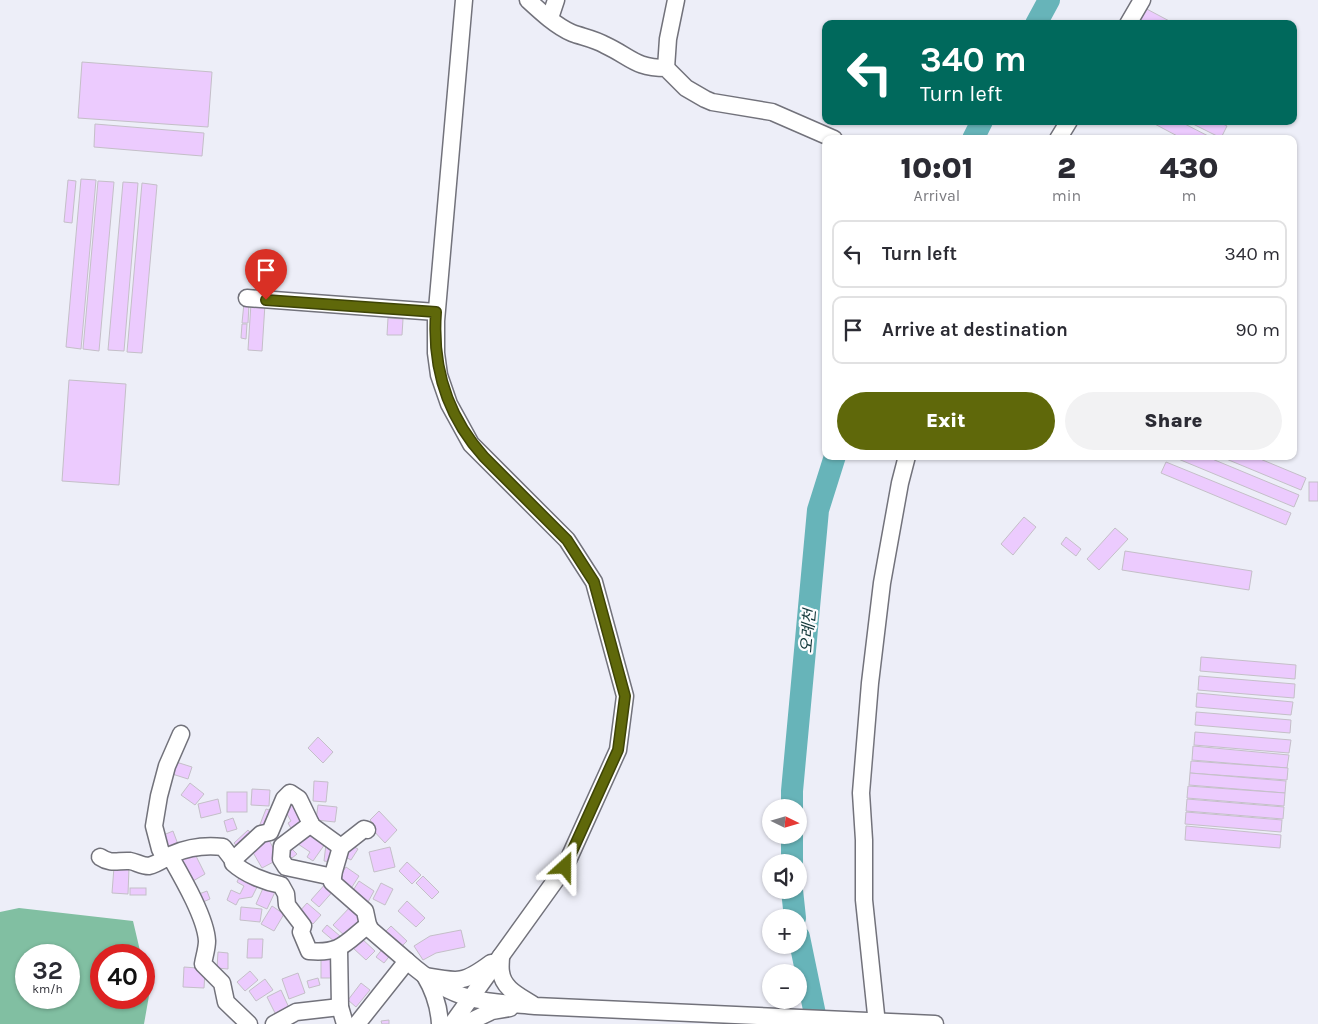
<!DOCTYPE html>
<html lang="en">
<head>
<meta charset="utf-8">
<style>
	:root { --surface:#fff; --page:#f2f2f3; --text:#2b2b33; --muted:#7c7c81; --line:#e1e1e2; --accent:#5f680a }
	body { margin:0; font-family:Karla,"Noto Sans KR",sans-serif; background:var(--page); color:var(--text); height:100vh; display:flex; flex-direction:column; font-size:19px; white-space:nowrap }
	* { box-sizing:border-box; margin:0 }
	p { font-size:16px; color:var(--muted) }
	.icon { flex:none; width:28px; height:28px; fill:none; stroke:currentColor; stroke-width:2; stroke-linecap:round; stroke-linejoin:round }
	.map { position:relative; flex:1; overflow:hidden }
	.drawer { position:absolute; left:822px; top:135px; width:475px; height:325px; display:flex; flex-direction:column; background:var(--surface); border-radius:10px; box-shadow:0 1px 4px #0004 }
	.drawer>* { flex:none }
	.hud { position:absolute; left:822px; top:20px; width:475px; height:105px; border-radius:10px; box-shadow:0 1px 4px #0004; background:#00695c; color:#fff; overflow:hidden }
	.needle { width:32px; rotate:95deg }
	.buttons { position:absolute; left:762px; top:799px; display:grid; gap:10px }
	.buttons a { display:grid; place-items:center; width:45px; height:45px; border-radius:50%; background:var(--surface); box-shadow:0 1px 4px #0004; font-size:25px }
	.speed { position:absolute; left:15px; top:944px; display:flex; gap:10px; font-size:25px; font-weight:700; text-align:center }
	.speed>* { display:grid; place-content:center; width:65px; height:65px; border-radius:50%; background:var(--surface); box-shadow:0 1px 4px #0004; line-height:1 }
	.speed small { font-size:12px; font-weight:400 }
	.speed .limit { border:8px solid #d22; background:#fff; color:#111 }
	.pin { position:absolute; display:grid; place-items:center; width:42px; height:42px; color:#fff; margin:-51px -21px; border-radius:50% 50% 50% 0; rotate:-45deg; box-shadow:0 0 5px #0007 }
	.pin .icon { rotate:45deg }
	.me { position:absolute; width:55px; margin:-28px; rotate:24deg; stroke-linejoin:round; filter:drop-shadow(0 0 4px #0008) }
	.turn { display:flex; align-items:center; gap:18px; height:105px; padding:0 15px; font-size:22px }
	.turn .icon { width:65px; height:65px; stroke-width:2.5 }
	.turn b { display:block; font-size:35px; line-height:42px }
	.eta { display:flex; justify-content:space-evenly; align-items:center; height:85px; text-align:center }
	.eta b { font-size:30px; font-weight:800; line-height:35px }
	.cta { display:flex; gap:10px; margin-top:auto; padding:10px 15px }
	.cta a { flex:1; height:58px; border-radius:30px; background:var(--accent); color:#fff; font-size:20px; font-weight:800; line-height:58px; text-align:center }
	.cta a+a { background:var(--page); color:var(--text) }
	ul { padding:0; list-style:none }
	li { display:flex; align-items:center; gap:15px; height:68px; margin:0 10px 8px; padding:0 5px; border:2px solid var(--line); border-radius:10px }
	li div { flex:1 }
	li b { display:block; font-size:19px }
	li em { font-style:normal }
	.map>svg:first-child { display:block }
	.forest { fill:#81bfa2; fill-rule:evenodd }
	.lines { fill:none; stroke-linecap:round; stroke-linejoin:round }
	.river { stroke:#67b4b9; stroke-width:22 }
	.building { fill:#eccbfe; stroke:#c4bfc8 }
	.minor-casing { stroke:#72727b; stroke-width:19 }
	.minor { stroke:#fff; stroke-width:16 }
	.route-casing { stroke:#3e4406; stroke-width:12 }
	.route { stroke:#5f680a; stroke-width:9 }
	.labels { text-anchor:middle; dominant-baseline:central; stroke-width:4.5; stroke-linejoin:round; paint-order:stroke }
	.water-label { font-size:16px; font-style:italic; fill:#0f3538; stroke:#fcfcfe }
</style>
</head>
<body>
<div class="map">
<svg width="1318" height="1024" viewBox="0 0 1318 1024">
	<rect width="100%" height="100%" fill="#edeef8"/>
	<path class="forest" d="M19,908L133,921L141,955H101V998H144V964L150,990L144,1024H0V912ZM26,955H69V998H26Z"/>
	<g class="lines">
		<g class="river">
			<polyline points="1036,24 1049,0"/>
			<polyline points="973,139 982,121"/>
			<polyline points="792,808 792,791 818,510 835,456"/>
			<polyline points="792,862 792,835"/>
			<polyline points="792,890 795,918"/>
			<polyline points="799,937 817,1024"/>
		</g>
	</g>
	<g class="building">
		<polygon points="1143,7 1175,24 1147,24 1137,19"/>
		<polygon points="82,62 212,72 208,127 78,118"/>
		<polygon points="1149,121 1179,121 1214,139 1183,139"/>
		<polygon points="1187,121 1217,121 1227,126 1221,138"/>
		<polygon points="95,124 204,133 202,156 94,147"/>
		<polygon points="81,179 96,180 81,349 66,347"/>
		<polygon points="68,180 76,181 72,223 64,222"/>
		<polygon points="98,181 114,182 99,351 83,349"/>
		<polygon points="123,182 138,183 124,351 108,350"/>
		<polygon points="142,183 157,185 142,353 127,352"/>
		<polygon points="244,303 249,304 248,323 242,323"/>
		<polygon points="251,303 265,304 262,351 248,350"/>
		<polygon points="388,318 403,319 402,335 387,335"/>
		<polygon points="242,324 247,324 246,339 241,338"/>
		<polygon points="69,380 126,384 119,485 62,481"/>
		<polygon points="1171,456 1205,456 1299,495 1294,507"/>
		<polygon points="1219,456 1253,456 1306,478 1301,490"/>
		<polygon points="1166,462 1291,513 1286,525 1161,473"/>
		<rect x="1309" y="482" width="9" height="19"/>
		<polygon points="1024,517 1036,527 1013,555 1001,544"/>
		<polygon points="1115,528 1128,539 1099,570 1087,559"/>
		<polygon points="1066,537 1081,549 1076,556 1061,544"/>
		<polygon points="1125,551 1252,571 1249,590 1122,570"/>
		<polygon points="1201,657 1296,665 1295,679 1200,671"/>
		<polygon points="1199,676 1295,684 1294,698 1198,690"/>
		<polygon points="1197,693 1293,702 1291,715 1196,707"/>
		<polygon points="1196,712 1291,720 1290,733 1195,725"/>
		<polygon points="1195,732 1291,740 1289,753 1194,745"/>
		<polygon points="318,737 333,752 323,763 308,748"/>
		<polygon points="1193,746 1289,755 1287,768 1192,760"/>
		<polygon points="173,761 192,767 188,779 169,773"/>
		<polygon points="1191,761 1288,768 1287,780 1190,773"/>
		<polygon points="1190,773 1286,781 1285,793 1189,785"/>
		<polygon points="314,781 328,782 326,802 313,801"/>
		<polygon points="190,783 204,794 195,805 181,795"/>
		<polygon points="1188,786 1285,793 1284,806 1187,798"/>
		<polygon points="252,789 270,790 269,806 251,805"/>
		<rect x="227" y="792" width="20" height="20"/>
		<polygon points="218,799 221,813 201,818 198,804"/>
		<polygon points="1187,799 1284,807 1283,819 1186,811"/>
		<polygon points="296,802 308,823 293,832 288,823 291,821 284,809"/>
		<polygon points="318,805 337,807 335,822 316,820"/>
		<polygon points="266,809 273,811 267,830 259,827"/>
		<polygon points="379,811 397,830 385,843 371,828 374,824 370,820"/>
		<polygon points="1186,812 1282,820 1281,832 1185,824"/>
		<polygon points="233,818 237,829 227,832 224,821"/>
		<polygon points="1186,826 1281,835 1280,848 1185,840"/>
		<polygon points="248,830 254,837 240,850 234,843"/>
		<polygon points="173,831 179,847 167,852 161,836"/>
		<polygon points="307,832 325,844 313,861 307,857 310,852 298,844"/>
		<polygon points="269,840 279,859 262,868 251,849"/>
		<polygon points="326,844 335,845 332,862 324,861"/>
		<polygon points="349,844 358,849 351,860 342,855"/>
		<polygon points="289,846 297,854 292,858 285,851"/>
		<polygon points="390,847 395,867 374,872 369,852"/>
		<polygon points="194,852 205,874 193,881 181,858"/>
		<polygon points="407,862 421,875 412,884 399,871"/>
		<polygon points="114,867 129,868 128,894 112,893"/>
		<polygon points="346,867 359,876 350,890 336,881"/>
		<polygon points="241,873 258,885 252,897 239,899 236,905 227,900 231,890 240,894 244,886 237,882"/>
		<polygon points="423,876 439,892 432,899 416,883"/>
		<polygon points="359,881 374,891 368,902 352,892"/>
		<polygon points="327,882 335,889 319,907 311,900"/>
		<polygon points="381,883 393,889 385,905 373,899"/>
		<polygon points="264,886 275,892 267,909 256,904"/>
		<rect x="130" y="888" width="16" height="7"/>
		<polygon points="207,891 210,899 203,902 199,894"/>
		<polygon points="407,901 425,918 416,927 398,911"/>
		<polygon points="307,903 321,915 313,924 299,912"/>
		<polygon points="352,905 363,916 345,936 333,925"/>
		<polygon points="272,906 284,914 274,931 261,924"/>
		<polygon points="241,907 262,909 260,922 240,920"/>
		<polygon points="327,925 340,936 335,942 322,931"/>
		<polygon points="391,926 407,941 400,948 384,933"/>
		<polygon points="461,930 465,947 436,953 423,960 414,946 430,936"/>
		<polygon points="361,938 375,951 366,960 353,948"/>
		<polygon points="248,939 263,939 262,958 247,958"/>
		<polygon points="384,947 392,953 384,963 376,957"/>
		<polygon points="218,952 228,953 228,969 217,968"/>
		<rect x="321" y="956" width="16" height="22"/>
		<polygon points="184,967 197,968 197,971 205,972 204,988 183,987"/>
		<polygon points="250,971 258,980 245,991 237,982"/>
		<polygon points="298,973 305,993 289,999 282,979"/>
		<polygon points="318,978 320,985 309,988 307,981"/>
		<polygon points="265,979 273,990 256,1001 249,991"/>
		<polygon points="361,983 370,990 356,1007 348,1000"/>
		<polygon points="281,990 290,1010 277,1017 267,997"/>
		<polygon points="389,1020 389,1024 382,1024 381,1021"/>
	</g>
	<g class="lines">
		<g class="minor-casing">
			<g id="minor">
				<path d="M528,0C541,12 556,26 572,33C583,37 595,39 605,45C631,57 635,68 666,68L686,88L705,99L712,102L772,112L834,139"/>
				<polyline points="550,18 556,0"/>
				<polyline points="1128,24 1142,0"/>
				<polyline points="666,68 668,39 676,0"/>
				<polyline points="1058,139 1069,121"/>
				<polyline points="247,298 436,312"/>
				<polyline points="311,824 282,846 281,859 286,867 333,877"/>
				<polyline points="367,830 364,829 341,847 334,871 332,882 365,911 368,925 371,930 407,961"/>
				<path d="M341,847L312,826L299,799L290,793L284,799L270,832L261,834L233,860V863C245,874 265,882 281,885L286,894L287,905L303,926L301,932L309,951C341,954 345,943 368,925"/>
				<path d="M170,856C182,877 206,918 207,941C207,949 204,957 203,964L222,983L226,1002L249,1024"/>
				<path d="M100,857C112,865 118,860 130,861C136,862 142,866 149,866C158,864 165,858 173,854C189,847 206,845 223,847L233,860"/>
				<polyline points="165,859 160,849 154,826 159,796 167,766 181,734"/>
				<polyline points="339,949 340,1007 345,1024"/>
				<path d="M501,956C501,961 500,967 501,972C503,989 520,996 532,1004"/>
				<polyline points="274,1024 296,1012 340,1007"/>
				<path d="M357,1024L407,961C425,977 446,992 470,998C491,1003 514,1004 535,1006L935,1024"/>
				<path d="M440,1024C439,1006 434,991 425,976C458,982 463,984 491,963"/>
				<polyline points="452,1024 565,867 618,750 625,696 594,582 567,540 471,444 449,404 439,375 436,353 436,321 464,0"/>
				<polyline points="465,1024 492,1011 510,1008"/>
				<polyline points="877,1024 864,900 864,840 861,793 870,683 882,583 900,483 907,456"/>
			</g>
		</g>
		<use href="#minor" class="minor"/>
	</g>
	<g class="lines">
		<g class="route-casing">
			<path id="route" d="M266,300L436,312C432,367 447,416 484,457L567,540L594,582L625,696L618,750L565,867"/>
		</g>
		<use href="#route" class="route"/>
	</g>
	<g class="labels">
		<g class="water-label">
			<text transform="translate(808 631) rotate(-85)">오례천</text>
		</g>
	</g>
</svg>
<div class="buttons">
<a><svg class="needle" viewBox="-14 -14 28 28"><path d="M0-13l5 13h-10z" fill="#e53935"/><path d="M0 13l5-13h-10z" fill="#7c7c81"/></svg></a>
<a><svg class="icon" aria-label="sound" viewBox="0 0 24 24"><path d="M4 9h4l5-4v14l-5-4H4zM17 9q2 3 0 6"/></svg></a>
<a>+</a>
<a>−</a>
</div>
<div class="speed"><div>32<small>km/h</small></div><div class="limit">40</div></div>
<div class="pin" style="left:266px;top:300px;background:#d93025"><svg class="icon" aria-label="arrive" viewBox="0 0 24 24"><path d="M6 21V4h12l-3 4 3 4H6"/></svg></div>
<svg class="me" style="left:565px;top:867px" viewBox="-20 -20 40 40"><path d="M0-17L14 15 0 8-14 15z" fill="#5f680a" stroke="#fff" stroke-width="4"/></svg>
<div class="hud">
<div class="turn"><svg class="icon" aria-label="left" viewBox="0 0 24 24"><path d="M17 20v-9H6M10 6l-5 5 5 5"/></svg><div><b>340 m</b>Turn left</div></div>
</div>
<section class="drawer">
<div class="eta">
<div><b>10:01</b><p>Arrival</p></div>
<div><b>2</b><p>min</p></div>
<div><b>430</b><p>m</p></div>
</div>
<ul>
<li><svg class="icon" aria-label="left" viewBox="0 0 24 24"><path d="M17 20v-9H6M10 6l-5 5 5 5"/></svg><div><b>Turn left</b></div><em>340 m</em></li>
<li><svg class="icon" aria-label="arrive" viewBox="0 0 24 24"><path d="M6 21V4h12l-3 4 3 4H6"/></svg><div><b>Arrive at destination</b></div><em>90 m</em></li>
</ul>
<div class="cta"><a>Exit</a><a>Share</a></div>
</section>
</div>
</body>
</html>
